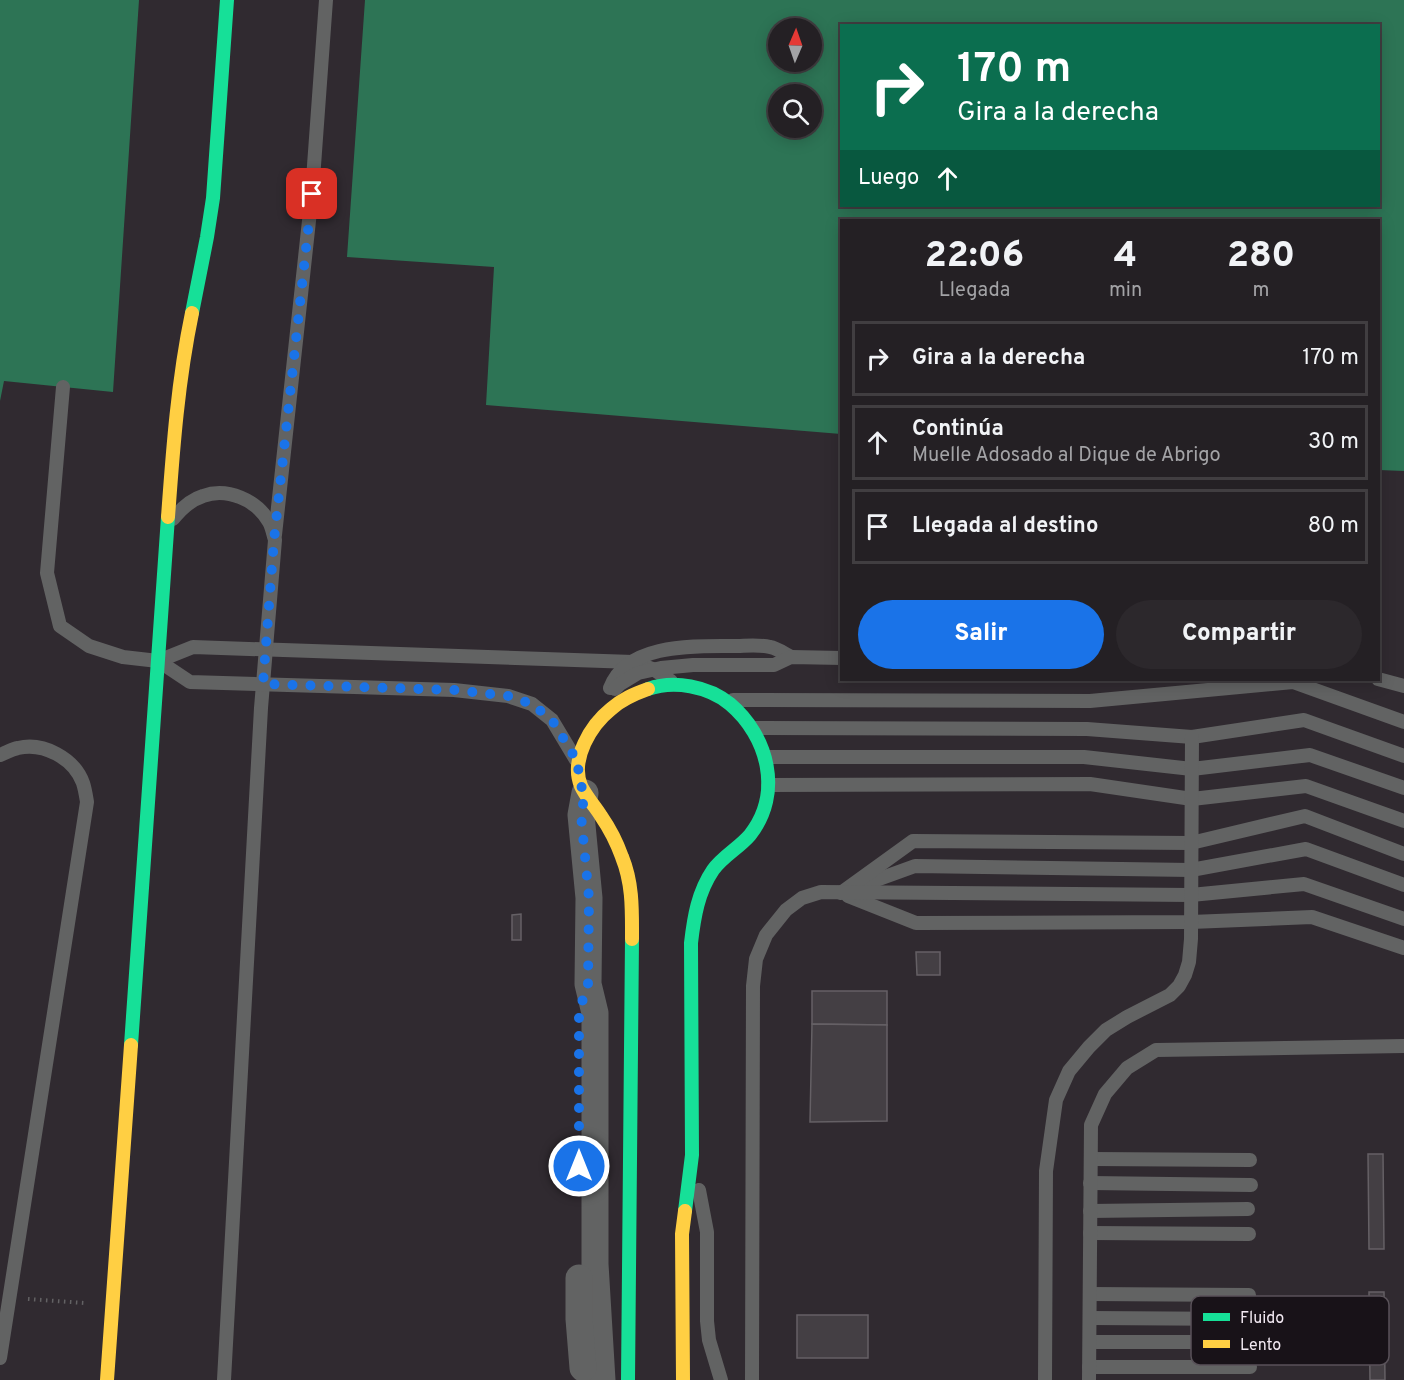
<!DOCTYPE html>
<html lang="es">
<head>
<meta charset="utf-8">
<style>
	:root { --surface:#242024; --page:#2c282c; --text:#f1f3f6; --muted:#a3a3a6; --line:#413e41; --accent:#1a73e8 }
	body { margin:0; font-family:Overpass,sans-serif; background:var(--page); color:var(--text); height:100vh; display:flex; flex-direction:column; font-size:22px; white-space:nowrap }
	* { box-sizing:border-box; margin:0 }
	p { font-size:20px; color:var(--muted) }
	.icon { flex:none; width:33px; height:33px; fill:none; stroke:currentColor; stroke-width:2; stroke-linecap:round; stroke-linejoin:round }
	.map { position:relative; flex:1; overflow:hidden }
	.details { position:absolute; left:840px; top:219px; width:540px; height:462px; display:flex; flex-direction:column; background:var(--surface); border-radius:0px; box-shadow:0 3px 15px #0003,0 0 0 2px var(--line) }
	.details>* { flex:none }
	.top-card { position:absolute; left:840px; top:24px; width:540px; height:183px; border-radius:0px; box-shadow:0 3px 15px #0003,0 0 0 2px var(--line); background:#0b6e4f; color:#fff; overflow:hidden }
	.needle { width:39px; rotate:2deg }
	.buttons { position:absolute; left:768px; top:18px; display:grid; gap:12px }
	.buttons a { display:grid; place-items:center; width:54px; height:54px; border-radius:50%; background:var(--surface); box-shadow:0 3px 15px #0003,0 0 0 2px var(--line); font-size:30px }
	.pin { position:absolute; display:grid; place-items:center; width:51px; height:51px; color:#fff; margin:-26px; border-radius:12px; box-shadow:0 3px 9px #0006 }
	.me { position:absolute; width:66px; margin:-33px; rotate:0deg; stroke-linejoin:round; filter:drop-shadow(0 0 4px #0008) }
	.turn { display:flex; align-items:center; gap:21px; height:126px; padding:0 18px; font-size:27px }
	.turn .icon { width:78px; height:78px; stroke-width:2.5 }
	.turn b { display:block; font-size:42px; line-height:51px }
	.then { display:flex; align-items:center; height:57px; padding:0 18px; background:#0003; gap:12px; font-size:22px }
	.eta { display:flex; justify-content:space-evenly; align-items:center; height:102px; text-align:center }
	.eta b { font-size:36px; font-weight:800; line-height:42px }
	.primary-button { display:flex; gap:12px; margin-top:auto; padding:12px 18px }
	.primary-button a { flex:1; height:69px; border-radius:36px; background:var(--accent); color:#fff; font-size:24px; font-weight:800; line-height:69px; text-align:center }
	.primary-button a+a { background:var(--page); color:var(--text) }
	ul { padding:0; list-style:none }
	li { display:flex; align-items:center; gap:18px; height:75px; margin:0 12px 9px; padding:0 6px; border:3px solid var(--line); border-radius:0px }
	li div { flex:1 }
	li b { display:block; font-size:22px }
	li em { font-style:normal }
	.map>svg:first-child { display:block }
	.water { fill:#2d7455; fill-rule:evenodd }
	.building { fill:#443f44; stroke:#656065; stroke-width:1.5 }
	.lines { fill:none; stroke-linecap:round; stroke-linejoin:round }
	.path { stroke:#636264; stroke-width:4; stroke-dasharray:1.5 4.5; stroke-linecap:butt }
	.lane { stroke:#626363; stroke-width:14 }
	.street { stroke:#626363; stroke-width:27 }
	.fast { stroke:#16e098; stroke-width:14 }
	.slow { stroke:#ffcf43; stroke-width:14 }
	.route { stroke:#1a73e8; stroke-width:10; stroke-dasharray:0 18 }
	.key { fill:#181218; stroke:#595259; stroke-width:1.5 }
	.key-label { font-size:16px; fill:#f2e9f2 }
</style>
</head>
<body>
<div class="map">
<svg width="1404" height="1380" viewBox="0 0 1404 1380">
	<rect width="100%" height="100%" fill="#302a30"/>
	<g class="water">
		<polygon points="0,0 139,0 113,392 4,381 0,401"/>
		<path d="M365,0H1404V471L1379,470L1378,220H842L841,434L486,405L494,267L347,257ZM842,26H1378V206H842ZM778,28H812V62H778ZM778,94H812V128H778Z"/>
	</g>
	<g class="building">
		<polygon points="521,914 521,940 512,940 512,915"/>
		<polygon points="916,952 940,952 940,975 917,975"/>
		<polygon points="812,991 887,991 887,1025 812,1024"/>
		<polygon points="812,1024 887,1025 887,1121 810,1122"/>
		<polygon points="1368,1154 1383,1154 1384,1249 1369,1249"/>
		<polygon points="1369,1292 1384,1292 1385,1380 1370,1380"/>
		<rect x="797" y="1315" width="71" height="43"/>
	</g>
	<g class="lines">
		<polyline class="path" points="28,1299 84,1303"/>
		<g class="lane">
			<polyline points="63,387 47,573 60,626 89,646 123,657 158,661 193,647 633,662 653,669 671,681"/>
			<path d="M173,519C181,509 190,500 203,496C227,487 257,500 269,522C272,527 273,534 275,540L261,708L224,1380"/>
			<polyline points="275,535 312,193 326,0"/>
			<polyline points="160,662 190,682 454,690 508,696 532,704 552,720 576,760"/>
			<polyline points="1378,679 1404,686"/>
			<path d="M610,688C627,643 694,646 733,646C745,646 759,644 770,647C777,648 785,654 791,657"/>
			<polyline points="615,689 620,684 638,673 661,668 693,665 774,665 791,657 842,658"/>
			<polyline points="733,700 1090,701 1293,682 1404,722"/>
			<polyline points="754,728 1087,729 1192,737 1304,720 1404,756"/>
			<path d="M0,755C6,753 12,749 18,748C43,742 74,758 83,783C85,789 86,796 87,802L0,1358"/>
			<polyline points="765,757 1084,757 1192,769 1310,755 1404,788"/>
			<polyline points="768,785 1090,784 1192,799 1306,786 1404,821"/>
			<polyline points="857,887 915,866 1191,870 1306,849 1404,885"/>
			<polyline points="841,893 913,841 1191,843 1305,816 1404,854"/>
			<polyline points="848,896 916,923 1191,922 1312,917 1404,948"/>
			<polyline points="1091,1159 1250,1160"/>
			<polyline points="1090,1183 1251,1185"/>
			<polyline points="699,1190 707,1232 707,1321 709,1340 721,1380"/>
			<polyline points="1090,1211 1248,1209"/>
			<polyline points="1090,1233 1249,1234"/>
			<polyline points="1090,1294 1249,1295"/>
			<polyline points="1090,1318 1251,1319"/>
			<polyline points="1090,1342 1250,1342"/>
			<polyline points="1089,1367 1250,1367"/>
			<polyline points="752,1380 753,986 756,959 766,935 786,910 802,898 821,892 1191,895 1304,884 1404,919"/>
			<polyline points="1045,1380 1046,1171 1056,1100 1069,1071 1089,1047 1106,1030 1127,1017 1170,995 1179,986 1185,975 1189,962 1191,939 1192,737"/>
			<polyline points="1089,1380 1091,1125 1105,1094 1127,1068 1156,1050 1404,1046"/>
		</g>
		<g class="street">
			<polyline points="585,793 581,815 589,898 588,984 595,1013 595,1264 602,1380"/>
			<polyline points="579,1278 579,1319 583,1368"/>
		</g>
		<g class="fast">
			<polyline points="192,313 207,237 213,198 227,0"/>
			<path d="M648,689C674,680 708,686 730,704C768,736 783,793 750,835C739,848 723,856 713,870C698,892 694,917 691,943L692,1155L685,1211"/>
			<polyline points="131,1045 168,517"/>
			<polyline points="628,1380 632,939"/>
		</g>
		<g class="slow">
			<path d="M168,517C173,448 178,380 192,313"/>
			<path d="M632,939C632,911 633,884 622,857C617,843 610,829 601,816C595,806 586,797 581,786C570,759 591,725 611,709C622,699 634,694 648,689"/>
			<polyline points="107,1380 131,1045"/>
			<polyline points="683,1380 682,1234 685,1211"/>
		</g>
	</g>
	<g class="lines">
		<path class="route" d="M312,194L274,540L263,684L454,690L508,696L532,704L552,720L579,764C577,775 579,784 585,793L581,815L589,898L588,984L579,1011V1166"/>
	</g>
	<rect x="1191" y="1296" width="198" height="69" rx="9" class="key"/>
	<rect x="1203" y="1313" width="27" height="8" fill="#16e098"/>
	<rect x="1203" y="1340" width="27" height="8" fill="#ffcf43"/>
	<g class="key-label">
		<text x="1240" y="1323">Fluido</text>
		<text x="1240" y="1350">Lento</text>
	</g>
</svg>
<div class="buttons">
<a><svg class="needle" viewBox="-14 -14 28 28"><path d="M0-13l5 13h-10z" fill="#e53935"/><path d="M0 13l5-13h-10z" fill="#a3a3a6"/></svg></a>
<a><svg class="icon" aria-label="search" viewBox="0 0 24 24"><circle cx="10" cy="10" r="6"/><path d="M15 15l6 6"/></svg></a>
</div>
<div class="pin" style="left:312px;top:194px;background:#d93025"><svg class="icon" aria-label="arrive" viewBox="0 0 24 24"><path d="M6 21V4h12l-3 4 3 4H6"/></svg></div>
<svg class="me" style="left:579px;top:1166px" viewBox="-20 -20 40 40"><circle r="17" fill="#1a73e8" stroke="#fff" stroke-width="3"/><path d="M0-11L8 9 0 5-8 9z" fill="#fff"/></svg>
<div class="top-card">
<div class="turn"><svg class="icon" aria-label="right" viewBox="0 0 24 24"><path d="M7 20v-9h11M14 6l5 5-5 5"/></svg><div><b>170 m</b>Gira a la derecha</div></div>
<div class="then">Luego<svg class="icon" aria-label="ahead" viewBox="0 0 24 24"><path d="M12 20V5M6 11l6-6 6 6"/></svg></div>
</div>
<section class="details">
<div class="eta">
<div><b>22:06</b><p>Llegada</p></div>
<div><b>4</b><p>min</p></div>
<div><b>280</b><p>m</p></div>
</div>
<ul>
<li><svg class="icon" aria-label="right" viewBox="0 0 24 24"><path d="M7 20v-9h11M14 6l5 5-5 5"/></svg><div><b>Gira a la derecha</b></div><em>170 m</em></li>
<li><svg class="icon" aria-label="ahead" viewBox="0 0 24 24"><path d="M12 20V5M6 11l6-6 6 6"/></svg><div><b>Continúa</b><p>Muelle Adosado al Dique de Abrigo</p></div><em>30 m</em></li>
<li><svg class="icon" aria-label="arrive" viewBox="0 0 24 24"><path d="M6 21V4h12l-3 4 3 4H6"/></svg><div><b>Llegada al destino</b></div><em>80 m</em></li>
</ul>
<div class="primary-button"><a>Salir</a><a>Compartir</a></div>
</section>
</div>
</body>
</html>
